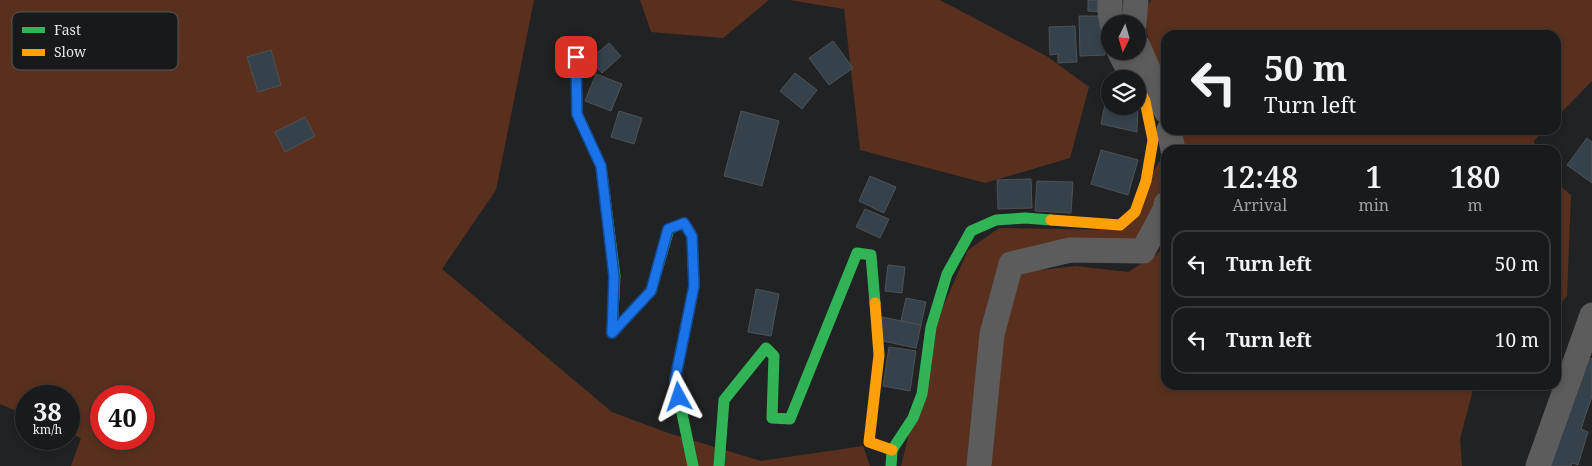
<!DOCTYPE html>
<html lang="en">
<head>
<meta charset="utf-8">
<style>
	:root { --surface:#191a1b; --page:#262728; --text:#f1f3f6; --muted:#9fa1a3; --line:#37383a }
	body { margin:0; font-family:"Noto Serif",serif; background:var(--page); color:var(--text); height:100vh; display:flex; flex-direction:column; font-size:19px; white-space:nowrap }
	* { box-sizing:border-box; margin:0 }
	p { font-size:16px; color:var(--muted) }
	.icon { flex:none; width:28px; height:28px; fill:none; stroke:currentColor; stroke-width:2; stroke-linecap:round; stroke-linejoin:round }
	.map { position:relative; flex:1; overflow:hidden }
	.panel { position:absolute; left:1161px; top:145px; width:400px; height:245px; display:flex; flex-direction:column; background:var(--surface); border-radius:15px; box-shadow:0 2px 8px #0003,0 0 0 1px var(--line) }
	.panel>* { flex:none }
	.guide { position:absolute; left:1161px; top:30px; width:400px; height:105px; border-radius:15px; box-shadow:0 2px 8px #0003,0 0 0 1px var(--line); background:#191a1b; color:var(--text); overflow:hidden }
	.needle { width:32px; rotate:185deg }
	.buttons { position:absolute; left:1101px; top:15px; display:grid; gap:10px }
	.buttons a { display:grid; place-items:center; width:45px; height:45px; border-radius:50%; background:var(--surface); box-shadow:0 2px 8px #0003,0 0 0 1px var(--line); font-size:25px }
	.speed { position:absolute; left:15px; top:385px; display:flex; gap:10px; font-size:25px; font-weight:700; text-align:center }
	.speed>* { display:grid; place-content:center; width:65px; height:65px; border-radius:50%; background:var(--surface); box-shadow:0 2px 8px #0003,0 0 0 1px var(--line); line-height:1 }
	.speed small { font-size:12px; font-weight:400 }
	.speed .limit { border:8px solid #d22; background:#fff; color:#111 }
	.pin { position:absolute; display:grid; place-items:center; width:42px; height:42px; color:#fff; margin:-21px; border-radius:10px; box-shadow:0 2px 8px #0006 }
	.me { position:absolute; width:55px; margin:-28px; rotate:355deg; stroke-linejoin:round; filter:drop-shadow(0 0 4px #0008) }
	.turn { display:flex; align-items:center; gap:18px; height:105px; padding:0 20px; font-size:22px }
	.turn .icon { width:65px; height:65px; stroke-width:2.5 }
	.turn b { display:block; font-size:35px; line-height:42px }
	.eta { display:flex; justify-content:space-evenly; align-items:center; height:85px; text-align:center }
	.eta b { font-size:30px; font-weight:600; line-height:35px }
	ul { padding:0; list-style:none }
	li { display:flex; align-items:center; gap:15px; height:68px; margin:0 10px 8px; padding:0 10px; border:2px solid var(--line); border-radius:15px }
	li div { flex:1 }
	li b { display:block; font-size:19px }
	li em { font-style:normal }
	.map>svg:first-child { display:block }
	.green { fill:#59301e; fill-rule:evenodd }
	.building { fill:#36424b; stroke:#505152 }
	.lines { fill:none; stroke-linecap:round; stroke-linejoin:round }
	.street { stroke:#5c5c5c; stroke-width:25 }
	.fast { stroke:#30b455; stroke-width:11 }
	.slow { stroke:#ff9f0a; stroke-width:11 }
	.route-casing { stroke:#114b97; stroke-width:12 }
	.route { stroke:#1a73e8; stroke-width:9 }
	.key { fill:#17191b; stroke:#555658; stroke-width:1 }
	.key-label { font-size:14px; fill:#e5e6e8 }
</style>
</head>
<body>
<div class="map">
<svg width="1592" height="466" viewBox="0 0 1592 466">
	<rect width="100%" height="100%" fill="#212224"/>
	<g class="green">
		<path d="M0,0H534L496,190L442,269L612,412L668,433L761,461L863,446L870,466H71L81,438L69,433V396H26V415L0,404ZM101,396H144V439H101Z"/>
		<polygon points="640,0 769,0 723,38 651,32"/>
		<polygon points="789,0 940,0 1048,57 1089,87 1070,158 985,183 860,150 844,9"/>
		<polygon points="1151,0 1592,0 1592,81 1556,118 1556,35 1166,35 1166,80 1151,51 1143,14"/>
		<polygon points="1179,130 1544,130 1534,141 1536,150 1182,150"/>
		<polygon points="1166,150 1166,171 1152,220 1135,244 1009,257 993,283 983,321 974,466 901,466 935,325 968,250 999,228 1119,230"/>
		<polygon points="1556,182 1571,195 1567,296 1556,309"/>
		<polygon points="1166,242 1166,385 1481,385 1473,390 1460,439 1462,466 991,466 997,338 1022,272 1076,266 1128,272 1156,255"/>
	</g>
	<g class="building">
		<polygon points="1088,0 1102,0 1102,12 1088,11"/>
		<polygon points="1079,16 1104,16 1105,55 1080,56"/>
		<polygon points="1075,26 1077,62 1058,63 1058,54 1050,55 1049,27"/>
		<polygon points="833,41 853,68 829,85 809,58"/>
		<polygon points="609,43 621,56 602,73 590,59"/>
		<polygon points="271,50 281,85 258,92 247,57"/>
		<polygon points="795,73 817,90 802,109 780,91"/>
		<polygon points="596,74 622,84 611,111 585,101"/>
		<polygon points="1107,94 1110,94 1110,106 1138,106 1137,132 1101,124"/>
		<polygon points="619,111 642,118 634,144 611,137"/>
		<polygon points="741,111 779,121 762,186 724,176"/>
		<polygon points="305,117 315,136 285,152 275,132"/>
		<polygon points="1587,138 1592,142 1592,183 1567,165"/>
		<polygon points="1101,150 1138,160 1128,195 1091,184"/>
		<polygon points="870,176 896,187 884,213 859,201"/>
		<polygon points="1031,179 1032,208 998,209 997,180"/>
		<polygon points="1037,181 1073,182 1071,213 1035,211"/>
		<polygon points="865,209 889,219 880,238 856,227"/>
		<polygon points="888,265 905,267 902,293 885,291"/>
		<polygon points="756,289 779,294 771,336 748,332"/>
		<polygon points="906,298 926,302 921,325 901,321"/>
		<polygon points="882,317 921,325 916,348 878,340"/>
		<polygon points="889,347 916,351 910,391 883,386"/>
		<polygon points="1575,353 1592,359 1592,396 1581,429 1588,432 1578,465 1572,463 1571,466 1540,466"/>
	</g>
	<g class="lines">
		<g class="street">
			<polyline points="1110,0 1110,12 1112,24"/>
			<polyline points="1134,24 1136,0"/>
			<polyline points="1138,46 1166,111"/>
			<polyline points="1119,51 1133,79"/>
			<polyline points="1169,130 1173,150"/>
			<polyline points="979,466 992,334 1011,264 1070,250 1143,251 1165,210 1166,204"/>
			<polyline points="1538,466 1592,315"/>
		</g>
		<g class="fast">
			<polyline points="576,57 577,114 601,166 615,276 612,333 651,291 669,229 684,223 692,236 694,286 675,380 693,466"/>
			<polyline points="719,466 724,400 766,348 774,356 772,418 790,419 857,253 871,255 875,303"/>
			<polyline points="891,466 892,450 913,418 922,394 931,327 947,274 971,231 996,220 1025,218 1051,220"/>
		</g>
		<g class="slow">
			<polyline points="1051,220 1120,225 1135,212 1146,181 1153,140 1145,101 1138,87"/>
			<polyline points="875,303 879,355 869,442 892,450"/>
		</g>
	</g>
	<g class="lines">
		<g class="route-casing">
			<polyline id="route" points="576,57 577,114 601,166 614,276 612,333 651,291 668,229 684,223 692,236 694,286 675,380 679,397"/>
		</g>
		<use href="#route" class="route"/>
	</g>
	<rect x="12" y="12" width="166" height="58" rx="8" class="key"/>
	<rect x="22" y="27" width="23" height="6" fill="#30b455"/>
	<rect x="22" y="49" width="23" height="7" fill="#ff9f0a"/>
	<g class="key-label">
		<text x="54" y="35">Fast</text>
		<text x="54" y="57">Slow</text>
	</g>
</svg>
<div class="buttons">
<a><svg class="needle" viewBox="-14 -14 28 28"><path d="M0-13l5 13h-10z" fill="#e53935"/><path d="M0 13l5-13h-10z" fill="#9fa1a3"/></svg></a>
<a><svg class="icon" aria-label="layers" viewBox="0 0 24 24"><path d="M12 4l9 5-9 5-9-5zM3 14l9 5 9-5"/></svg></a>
</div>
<div class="speed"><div>38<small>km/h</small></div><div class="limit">40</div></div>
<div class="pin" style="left:576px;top:57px;background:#d93025"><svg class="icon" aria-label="arrive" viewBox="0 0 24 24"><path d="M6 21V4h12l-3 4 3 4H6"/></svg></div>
<svg class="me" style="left:679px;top:397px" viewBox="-20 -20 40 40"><path d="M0-17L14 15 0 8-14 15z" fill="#1a73e8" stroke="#fff" stroke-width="4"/></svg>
<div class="guide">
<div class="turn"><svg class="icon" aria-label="left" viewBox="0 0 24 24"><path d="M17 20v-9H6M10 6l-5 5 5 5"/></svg><div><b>50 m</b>Turn left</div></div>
</div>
<section class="panel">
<div class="eta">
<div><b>12:48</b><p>Arrival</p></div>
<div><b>1</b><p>min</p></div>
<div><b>180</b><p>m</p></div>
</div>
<ul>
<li><svg class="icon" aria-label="left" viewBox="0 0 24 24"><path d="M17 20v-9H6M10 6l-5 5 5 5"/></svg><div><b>Turn left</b></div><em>50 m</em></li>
<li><svg class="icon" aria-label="left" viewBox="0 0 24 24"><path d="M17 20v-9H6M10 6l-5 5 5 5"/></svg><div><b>Turn left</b></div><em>10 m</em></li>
</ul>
</section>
</div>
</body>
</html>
